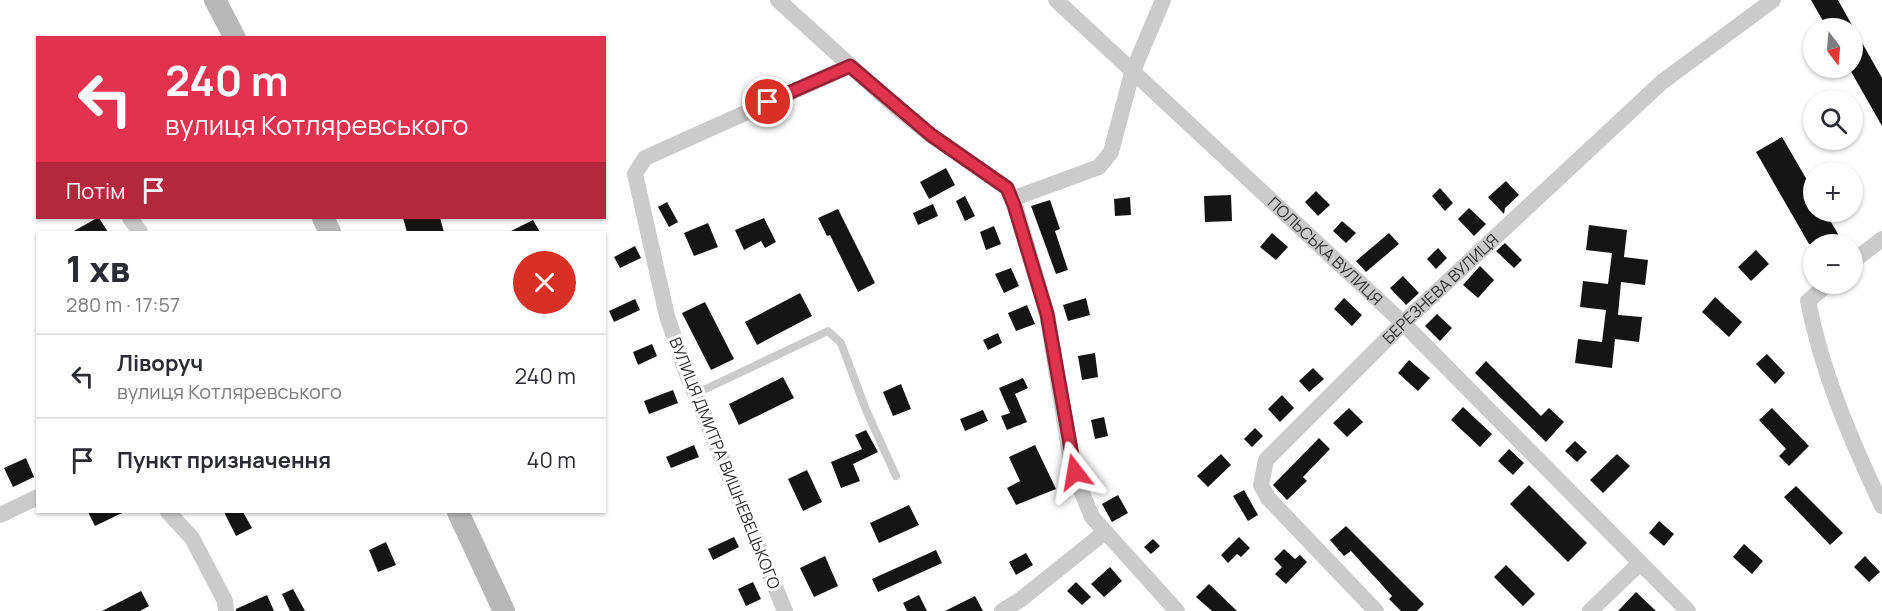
<!DOCTYPE html>
<html lang="uk">
<head>
<meta charset="utf-8">
<style>
	:root { --surface:#fff; --page:#f2f2f3; --text:#2b2b33; --muted:#7c7c81; --line:#e1e1e2 }
	body { margin:0; font-family:Manrope,sans-serif; background:var(--page); color:var(--text); height:100vh; display:flex; flex-direction:column; font-size:22px; white-space:nowrap }
	* { box-sizing:border-box; margin:0 }
	p { font-size:20px; color:var(--muted) }
	.icon { flex:none; width:33px; height:33px; fill:none; stroke:currentColor; stroke-width:2; stroke-linecap:round; stroke-linejoin:round }
	.map { position:relative; flex:1; overflow:hidden }
	.drawer { position:absolute; left:36px; top:231px; width:570px; height:282px; display:flex; flex-direction:column; background:var(--surface); border-radius:0px; box-shadow:0 2px 4px #0004 }
	.drawer>* { flex:none }
	.banner { position:absolute; left:36px; top:36px; width:570px; height:183px; border-radius:0px; box-shadow:0 2px 4px #0004; background:#e1334e; color:#fff; overflow:hidden }
	.needle { width:39px; rotate:164deg }
	.buttons { position:absolute; left:1803px; top:18px; display:grid; gap:12px }
	.buttons a { display:grid; place-items:center; width:60px; height:60px; border-radius:50%; background:var(--surface); box-shadow:0 2px 4px #0004; font-size:30px }
	.pin { position:absolute; display:grid; place-items:center; width:51px; height:51px; color:#fff; margin:-26px; border:3px solid #fff; border-radius:50%; box-shadow:0 2px 6px #0007 }
	.me { position:absolute; width:66px; margin:-33px; rotate:346deg; stroke-linejoin:round; filter:drop-shadow(0 0 4px #0008) }
	.turn { display:flex; align-items:center; gap:21px; height:126px; padding:0 30px; font-size:27px }
	.turn .icon { width:78px; height:78px; stroke-width:2.5 }
	.turn b { display:block; font-size:42px; line-height:51px }
	.then { display:flex; align-items:center; height:57px; padding:0 30px; background:#0003; gap:12px; font-size:22px }
	.round { display:grid; place-items:center; flex:none; width:63px; height:63px; border-radius:32px; background:var(--page) }
	.summary { display:flex; align-items:center; justify-content:space-between; height:102px; padding:0 30px }
	h1 { font-size:36px; font-weight:800; line-height:45px }
	ul { padding:0; list-style:none }
	li { display:flex; align-items:center; gap:18px; height:84px; padding:0 30px; border-top:2px solid var(--line) }
	li div { flex:1 }
	li b { display:block; font-size:22px }
	li em { font-style:normal }
	.map>svg:first-child { display:block }
	.building { fill:#151515 }
	.lines { fill:none; stroke-linecap:round; stroke-linejoin:round }
	.lane { stroke:#cbcbcb; stroke-width:8 }
	.street { stroke:#cbcbcb; stroke-width:16 }
	.secondary { stroke:#b8b8b8; stroke-width:22 }
	.route-casing { stroke:#922133; stroke-width:15 }
	.route { stroke:#e1334e; stroke-width:10 }
	.labels { text-anchor:middle; dominant-baseline:central; stroke-width:6; stroke-linejoin:round; paint-order:stroke }
	.street-label { font-size:16px; fill:#2e2e2e; stroke:#fff }
</style>
</head>
<body>
<div class="map">
<svg width="1882" height="611" viewBox="0 0 1882 611">
	<rect width="100%" height="100%" fill="#fff"/>
	<g class="building">
		<polygon points="1811,0 1838,0 1852,25 1882,78 1882,126 1849,68 1852,68 1852,28 1827,28"/>
		<polygon points="1782,137 1814,192 1814,212 1825,212 1844,244 1809,244 1756,152"/>
		<polygon points="946,168 955,185 929,199 920,182"/>
		<polygon points="1506,181 1519,195 1505,208 1504,214 1488,197"/>
		<polygon points="1440,188 1453,203 1445,211 1432,196"/>
		<polygon points="1316,191 1330,205 1318,216 1305,202"/>
		<polygon points="1231,195 1232,221 1205,222 1204,196"/>
		<polygon points="965,196 975,216 965,221 956,201"/>
		<polygon points="1130,197 1131,215 1115,216 1114,199"/>
		<polygon points="1050,200 1060,229 1055,231 1068,270 1056,274 1031,206"/>
		<polygon points="667,202 678,222 669,227 658,207"/>
		<polygon points="933,204 938,216 918,225 913,213"/>
		<polygon points="1469,208 1486,224 1474,236 1458,219"/>
		<polygon points="838,209 875,283 858,292 830,235 827,236 818,218"/>
		<polygon points="97,218 99,218 108,232 72,232"/>
		<polygon points="403,218 440,218 444,232 407,232"/>
		<polygon points="764,218 776,242 765,248 761,241 744,250 735,230"/>
		<polygon points="533,220 540,232 509,232"/>
		<polygon points="1342,221 1356,233 1346,243 1333,231"/>
		<polygon points="708,223 718,247 694,256 684,233"/>
		<polygon points="1589,225 1627,230 1624,257 1648,260 1645,285 1621,282 1618,315 1642,317 1639,342 1615,339 1612,368 1575,363 1578,339 1602,342 1606,310 1580,307 1583,281 1608,284 1612,253 1586,250"/>
		<polygon points="994,226 1001,244 986,250 980,232"/>
		<polygon points="1272,233 1288,247 1276,260 1260,247"/>
		<polygon points="1389,233 1399,244 1366,272 1356,261"/>
		<polygon points="1505,243 1522,260 1514,268 1496,251"/>
		<polygon points="635,246 641,258 620,268 614,257"/>
		<polygon points="1438,248 1447,258 1436,269 1427,259"/>
		<polygon points="1756,250 1769,264 1751,281 1738,267"/>
		<polygon points="1480,266 1494,280 1478,298 1463,285"/>
		<polygon points="1011,268 1019,286 1004,293 995,274"/>
		<polygon points="1403,276 1419,293 1406,305 1390,288"/>
		<polygon points="800,293 812,316 757,345 745,322"/>
		<polygon points="1715,297 1742,322 1729,337 1702,312"/>
		<polygon points="1086,298 1090,315 1068,321 1063,305"/>
		<polygon points="1344,298 1362,315 1352,326 1334,309"/>
		<polygon points="635,299 640,310 614,322 609,311"/>
		<polygon points="705,302 734,359 711,370 682,313"/>
		<polygon points="1027,305 1035,324 1016,331 1008,313"/>
		<polygon points="1437,314 1452,328 1440,341 1425,326"/>
		<polygon points="998,333 1002,343 988,350 983,340"/>
		<polygon points="652,344 657,356 638,365 633,352"/>
		<polygon points="1095,353 1098,377 1082,380 1078,356"/>
		<polygon points="1767,354 1785,373 1775,384 1756,364"/>
		<polygon points="1409,360 1430,378 1418,391 1398,373"/>
		<polygon points="1486,361 1541,416 1549,408 1564,422 1546,442 1475,373"/>
		<polygon points="1313,368 1324,379 1309,392 1299,381"/>
		<polygon points="783,377 794,398 739,425 729,404"/>
		<polygon points="1023,378 1028,388 1015,394 1027,422 1007,430 1001,416 1010,413 999,388"/>
		<polygon points="901,384 911,409 893,416 883,392"/>
		<polygon points="673,390 678,403 649,414 644,401"/>
		<polygon points="1282,395 1294,408 1280,422 1268,409"/>
		<polygon points="1463,407 1492,434 1480,447 1451,420"/>
		<polygon points="1349,408 1363,422 1347,437 1333,423"/>
		<polygon points="1772,408 1809,446 1789,466 1779,456 1786,449 1759,420"/>
		<polygon points="983,410 988,421 965,431 960,419"/>
		<polygon points="1104,417 1108,436 1095,439 1091,420"/>
		<polygon points="1255,428 1263,436 1252,447 1244,439"/>
		<polygon points="866,430 878,452 853,464 860,481 841,488 831,462 862,449 855,435"/>
		<polygon points="1319,438 1330,449 1303,477 1307,481 1287,500 1273,485"/>
		<polygon points="1575,441 1587,452 1577,462 1565,451"/>
		<polygon points="694,445 699,457 671,468 666,457"/>
		<polygon points="1035,445 1056,489 1016,505 1007,488 1020,481 1009,457"/>
		<polygon points="1509,449 1524,463 1513,475 1498,461"/>
		<polygon points="1221,454 1231,465 1208,487 1197,476"/>
		<polygon points="1617,454 1630,466 1603,493 1590,480"/>
		<polygon points="26,458 34,477 13,487 4,468"/>
		<polygon points="807,470 822,502 803,511 788,479"/>
		<polygon points="1529,485 1587,543 1568,562 1510,504"/>
		<polygon points="1796,486 1843,533 1830,545 1784,497"/>
		<polygon points="1244,490 1258,515 1248,521 1233,496"/>
		<polygon points="1118,495 1128,513 1112,522 1102,504"/>
		<polygon points="909,505 919,525 879,543 870,523"/>
		<polygon points="88,512 124,512 95,526"/>
		<polygon points="224,512 243,512 252,528 236,536"/>
		<polygon points="1659,521 1674,534 1664,546 1649,533"/>
		<polygon points="1346,526 1424,604 1417,611 1401,611 1389,599 1392,596 1351,551 1344,556 1330,540"/>
		<polygon points="734,537 739,547 713,560 708,549"/>
		<polygon points="1239,537 1250,548 1241,557 1237,554 1228,563 1221,555"/>
		<polygon points="1153,539 1160,546 1151,554 1144,547"/>
		<polygon points="386,542 396,565 378,572 369,550"/>
		<polygon points="1744,544 1763,561 1752,574 1733,557"/>
		<polygon points="1284,549 1295,559 1300,555 1307,562 1286,584 1275,574 1282,567 1274,559"/>
		<polygon points="936,550 942,563 878,592 872,579"/>
		<polygon points="1026,553 1033,565 1016,575 1009,562"/>
		<polygon points="825,556 838,586 814,597 800,568"/>
		<polygon points="1865,556 1880,572 1869,582 1854,567"/>
		<polygon points="1506,565 1535,594 1523,606 1494,577"/>
		<polygon points="1110,567 1122,581 1104,597 1091,584"/>
		<polygon points="753,582 761,599 746,606 738,589"/>
		<polygon points="1076,582 1091,597 1082,605 1067,591"/>
		<polygon points="1209,584 1237,611 1212,611 1196,597"/>
		<polygon points="293,589 305,611 290,611 282,594"/>
		<polygon points="141,591 149,606 140,611 102,611"/>
		<polygon points="1636,592 1656,611 1618,611"/>
		<polygon points="267,595 274,611 236,611 236,609"/>
		<polygon points="919,595 927,611 907,611 903,603"/>
		<polygon points="975,596 983,611 945,611"/>
	</g>
	<g class="lines">
		<polyline class="lane" points="695,394 828,331 841,343 866,410 896,476"/>
		<g class="street">
			<polyline points="778,0 897,108 931,135 1007,188 1015,205 1047,314 1070,455 1080,488 1092,517 1177,611"/>
			<path id="s1" d="M1056,0L1403,323L1688,611"/>
			<polyline points="1012,199 1099,167 1111,152 1132,73 1163,0"/>
			<polyline points="130,218 140,232"/>
			<polyline points="1852,262 1882,239"/>
			<path d="M1828,284L1808,301C1822,373 1851,440 1882,506"/>
			<polyline points="168,512 192,538 225,601 226,611"/>
			<polyline points="0,515 38,497"/>
			<polyline points="785,611 685,369 667,316 635,174 645,158 850,66"/>
			<polyline points="1002,611 1020,600 1105,532"/>
			<path id="s2" d="M1376,611L1268,498L1261,485L1266,460L1403,323L1662,82L1773,0"/>
			<polyline points="1590,611 1640,563"/>
		</g>
		<g class="secondary">
			<polyline points="215,0 235,38"/>
			<polyline points="323,218 330,232"/>
			<polyline points="458,512 504,611"/>
		</g>
	</g>
	<g class="lines">
		<g class="route-casing">
			<polyline id="route" points="768,102 850,66 931,135 1007,188 1014,205 1047,314 1075,472"/>
		</g>
		<use href="#route" class="route"/>
	</g>
	<g class="labels">
		<g class="street-label">
			<text stroke="none"><textPath href="#s1" startOffset="368">ПОЛЬСЬКА ВУЛИЦЯ</textPath></text>
			<text stroke="none"><textPath href="#s2" startOffset="441">БЕРЕЗНЕВА ВУЛИЦЯ</textPath></text>
			<text transform="translate(725 463) rotate(68)">ВУЛИЦЯ ДМИТРА ВИШНЕВЕЦЬКОГО</text>
		</g>
	</g>
</svg>
<div class="buttons">
<a><svg class="needle" viewBox="-14 -14 28 28"><path d="M0-13l5 13h-10z" fill="#e53935"/><path d="M0 13l5-13h-10z" fill="#7c7c81"/></svg></a>
<a><svg class="icon" aria-label="search" viewBox="0 0 24 24"><circle cx="10" cy="10" r="6"/><path d="M15 15l6 6"/></svg></a>
<a>+</a>
<a>−</a>
</div>
<div class="pin" style="left:768px;top:102px;background:#d93025"><svg class="icon" aria-label="arrive" viewBox="0 0 24 24"><path d="M6 21V4h12l-3 4 3 4H6"/></svg></div>
<svg class="me" style="left:1075px;top:472px" viewBox="-20 -20 40 40"><path d="M0-17L14 15 0 8-14 15z" fill="#e1334e" stroke="#fff" stroke-width="4"/></svg>
<div class="banner">
<div class="turn"><svg class="icon" aria-label="left" viewBox="0 0 24 24"><path d="M17 20v-9H6M10 6l-5 5 5 5"/></svg><div><b>240 m</b>вулиця Котляревського</div></div>
<div class="then">Потім<svg class="icon" aria-label="arrive" viewBox="0 0 24 24"><path d="M6 21V4h12l-3 4 3 4H6"/></svg></div>
</div>
<section class="drawer">
<div class="summary"><div><h1>1 хв</h1><p>280 m · 17:57</p></div><a class="round" style="background:#d93025;color:#fff"><svg class="icon" aria-label="close" viewBox="0 0 24 24"><path d="M6 6l12 12M18 6L6 18"/></svg></a></div>
<ul>
<li><svg class="icon" aria-label="left" viewBox="0 0 24 24"><path d="M17 20v-9H6M10 6l-5 5 5 5"/></svg><div><b>Ліворуч</b><p>вулиця Котляревського</p></div><em>240 m</em></li>
<li><svg class="icon" aria-label="arrive" viewBox="0 0 24 24"><path d="M6 21V4h12l-3 4 3 4H6"/></svg><div><b>Пункт призначення</b></div><em>40 m</em></li>
</ul>
</section>
</div>
</body>
</html>
